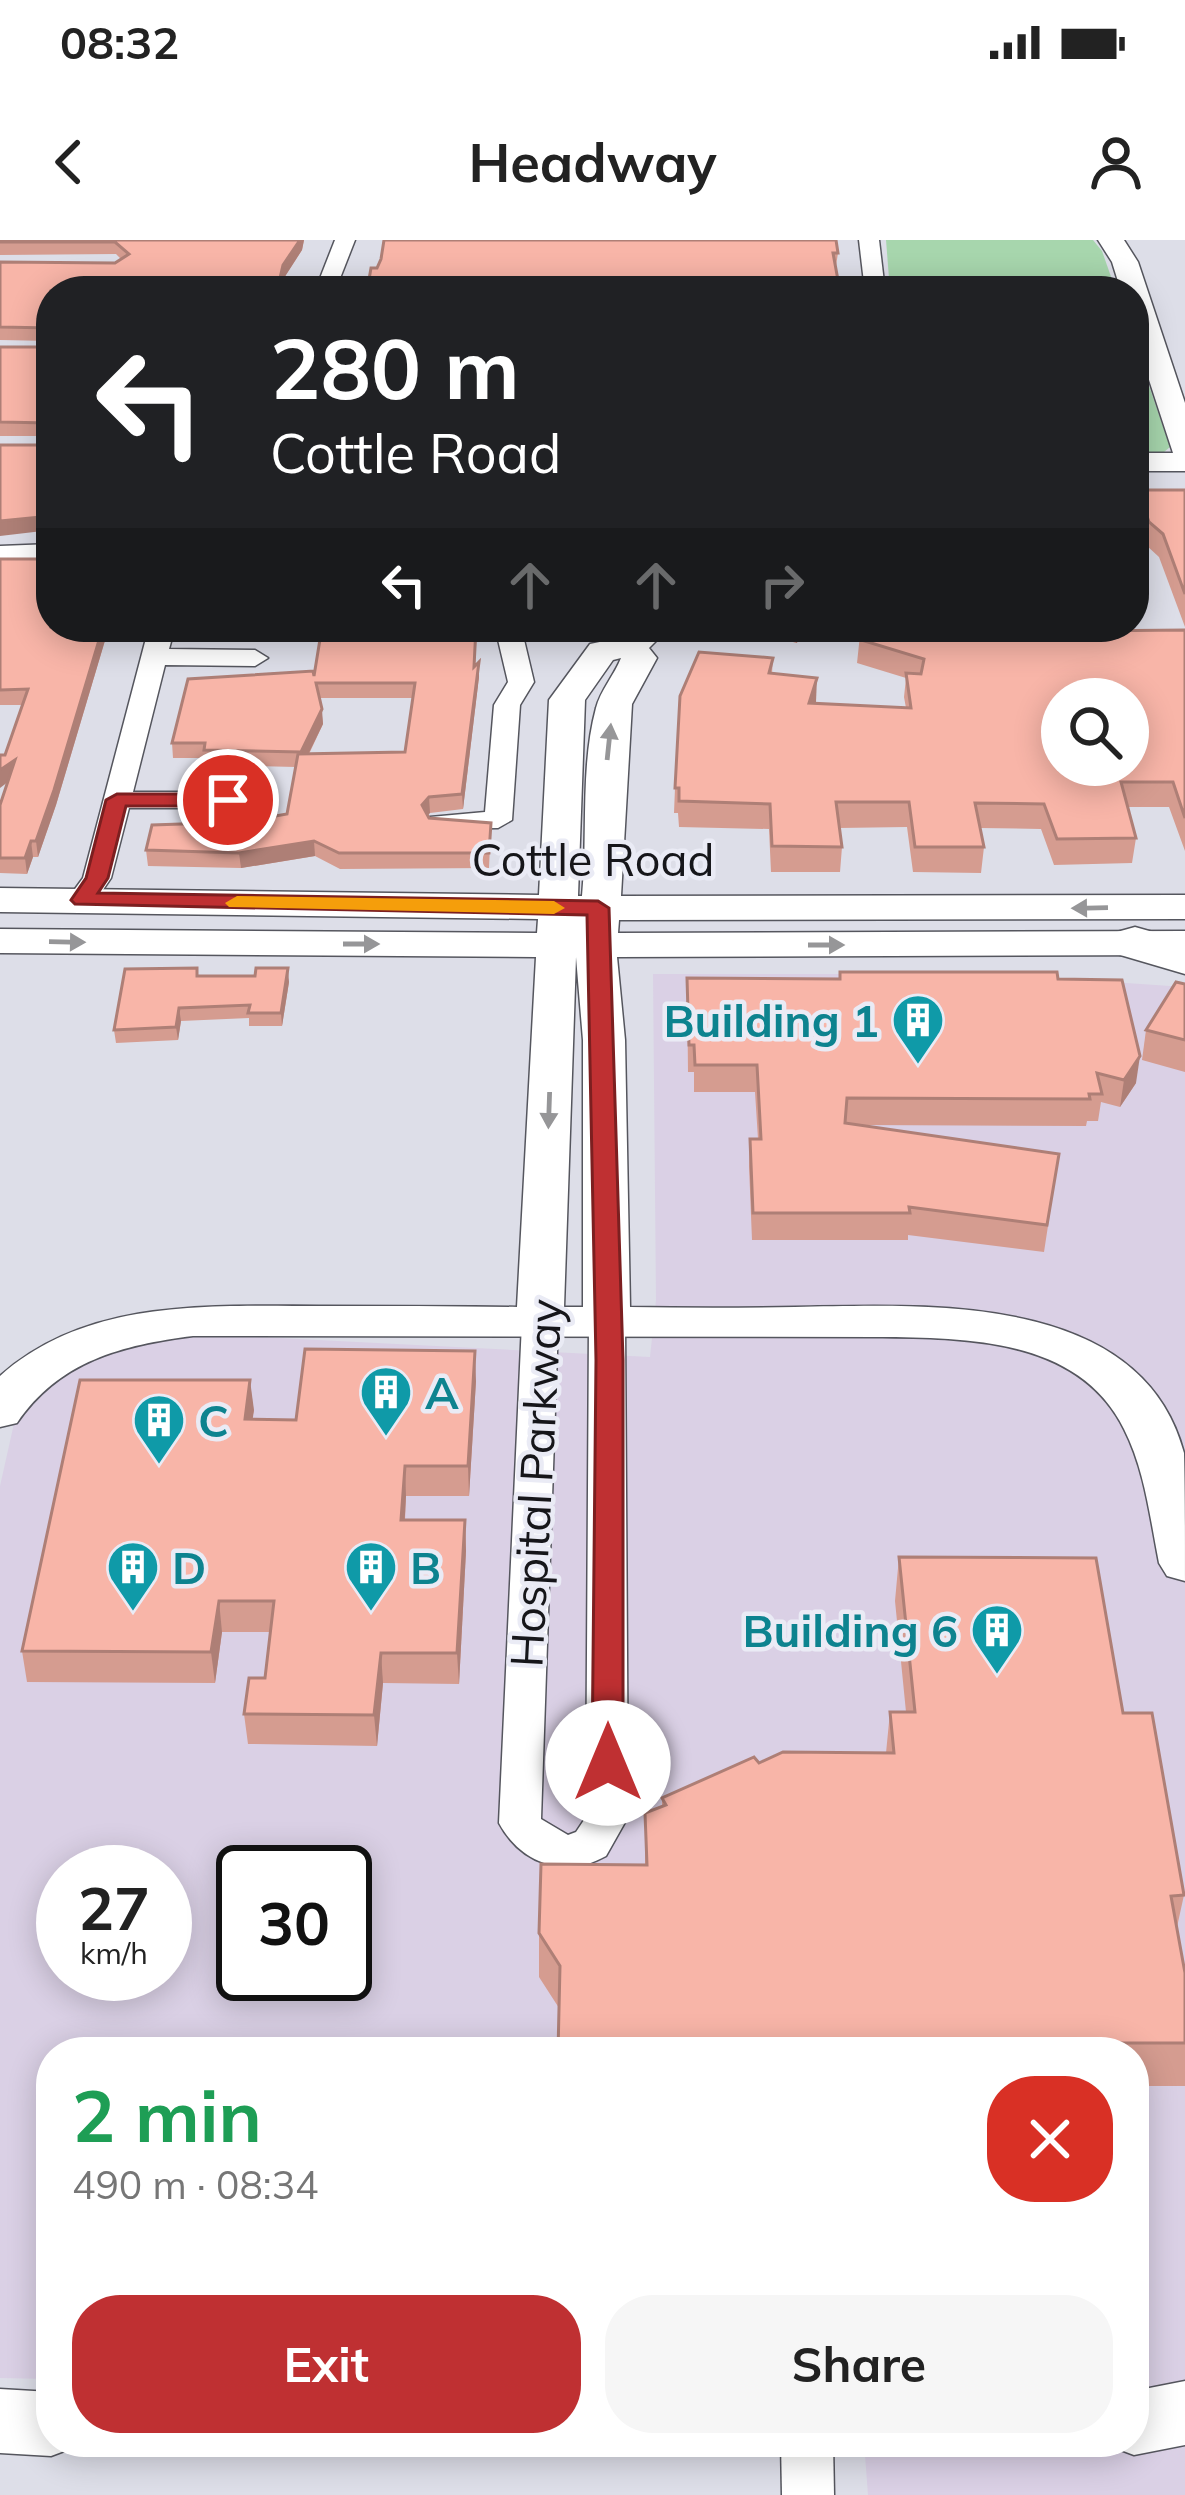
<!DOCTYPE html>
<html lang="en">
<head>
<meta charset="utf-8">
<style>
	:root { --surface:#fff; --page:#f6f6f6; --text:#222; --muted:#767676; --accent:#bf3032 }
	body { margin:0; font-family:Mulish,sans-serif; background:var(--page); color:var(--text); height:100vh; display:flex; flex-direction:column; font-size:45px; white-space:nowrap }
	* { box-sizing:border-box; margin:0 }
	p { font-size:39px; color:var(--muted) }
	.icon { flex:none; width:66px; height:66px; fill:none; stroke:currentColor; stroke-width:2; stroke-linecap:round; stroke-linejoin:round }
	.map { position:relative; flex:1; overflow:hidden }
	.side { position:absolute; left:36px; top:1797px; width:1113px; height:420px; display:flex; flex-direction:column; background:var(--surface); border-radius:48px; box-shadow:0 6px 30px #0003 }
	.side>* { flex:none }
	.hud { position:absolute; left:36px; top:36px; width:1113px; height:366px; border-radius:48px; box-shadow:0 6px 30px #0003; background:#202124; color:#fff; overflow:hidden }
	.buttons { position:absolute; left:1041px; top:438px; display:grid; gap:24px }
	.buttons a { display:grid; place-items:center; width:108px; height:108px; border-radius:50%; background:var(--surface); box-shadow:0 6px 30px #0003; font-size:60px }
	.speed { position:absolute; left:36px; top:1605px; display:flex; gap:24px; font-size:60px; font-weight:700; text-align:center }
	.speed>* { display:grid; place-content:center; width:156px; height:156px; border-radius:50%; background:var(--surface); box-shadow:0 6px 30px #0003; line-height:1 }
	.speed small { font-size:30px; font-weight:400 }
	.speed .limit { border:6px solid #111; border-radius:18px; background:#fff; color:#111 }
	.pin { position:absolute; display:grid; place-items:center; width:102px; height:102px; color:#fff; margin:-51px; border:6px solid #fff; border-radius:50%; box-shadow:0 3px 12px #0007 }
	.me { position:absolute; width:132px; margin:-66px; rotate:0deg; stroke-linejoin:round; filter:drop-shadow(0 0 9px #0008) }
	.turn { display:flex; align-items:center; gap:42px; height:252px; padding:0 36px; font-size:54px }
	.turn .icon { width:156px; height:156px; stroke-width:2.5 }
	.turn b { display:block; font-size:84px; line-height:102px }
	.lanes { display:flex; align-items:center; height:114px; padding:0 36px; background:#0003; justify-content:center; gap:60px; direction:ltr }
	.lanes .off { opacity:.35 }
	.round { display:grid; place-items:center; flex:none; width:126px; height:126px; border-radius:48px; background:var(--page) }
	.headline { display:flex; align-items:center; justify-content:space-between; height:204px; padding:0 36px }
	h1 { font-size:72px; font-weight:700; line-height:90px; color:#1e9e55 }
	.cta { display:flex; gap:24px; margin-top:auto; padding:24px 36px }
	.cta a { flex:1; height:138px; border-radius:48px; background:var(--accent); color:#fff; font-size:48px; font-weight:700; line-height:138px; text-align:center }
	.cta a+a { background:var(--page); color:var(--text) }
	.status { display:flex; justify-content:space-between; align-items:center; height:84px; padding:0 60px; background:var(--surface); direction:ltr }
	.status svg { height:33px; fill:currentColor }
	header { display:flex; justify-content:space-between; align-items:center; height:156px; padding:0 36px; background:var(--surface); font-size:54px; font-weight:700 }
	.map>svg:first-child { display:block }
	.medical { fill:#dad0e5; fill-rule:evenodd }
	.green { fill:#a7d6ad }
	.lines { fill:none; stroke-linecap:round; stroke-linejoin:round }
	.street-casing { stroke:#55565e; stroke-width:3 }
	.secondary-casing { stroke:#55565e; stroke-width:3 }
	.highway-casing { stroke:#55565e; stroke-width:3 }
	.street { fill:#fff; fill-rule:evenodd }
	.secondary { fill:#fff; fill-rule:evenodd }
	.highway { fill:#fff; fill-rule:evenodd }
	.wall { fill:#d59c90; fill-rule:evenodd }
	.shaded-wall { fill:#ae7f76 }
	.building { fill:#f8b5a8; stroke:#ae7f76; stroke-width:3; fill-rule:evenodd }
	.oneway { fill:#969698 }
	.route { fill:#bf3032; stroke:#7c1f20; stroke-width:3 }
	.slow { fill:#f59e0b }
	.labels { text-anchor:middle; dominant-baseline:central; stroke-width:9; stroke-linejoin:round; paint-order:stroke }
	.street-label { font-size:45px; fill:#16161a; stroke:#eaebf5 }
	.culture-label { font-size:45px; font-weight:bold; fill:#0d838f; stroke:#eaebf5; text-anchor:start }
</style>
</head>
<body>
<div class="status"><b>08:32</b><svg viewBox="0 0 49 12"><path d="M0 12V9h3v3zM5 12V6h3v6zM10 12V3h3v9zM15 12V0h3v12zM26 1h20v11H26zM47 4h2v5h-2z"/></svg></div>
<header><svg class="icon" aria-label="back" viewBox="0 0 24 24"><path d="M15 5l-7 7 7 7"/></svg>Headway<svg class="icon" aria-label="person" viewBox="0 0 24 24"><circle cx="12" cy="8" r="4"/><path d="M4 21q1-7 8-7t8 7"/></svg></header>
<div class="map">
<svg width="1185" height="2255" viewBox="0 0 1185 2255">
	<rect width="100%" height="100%" fill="#dddee8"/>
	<path class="medical" d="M653,734H996L1185,747V2255H868L864,2202H1134V1812H51V2139L0,2138V1246L17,1170L75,1120L182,1093L650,1117L656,1060ZM63,1632H165V1734H63ZM243,1632H345V1734H243Z"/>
	<g class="green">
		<polygon points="886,0 1093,0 1102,11 1116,51 890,51"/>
		<polygon points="1134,102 1170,207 1158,217 1134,218"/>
	</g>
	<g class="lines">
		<g class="street-casing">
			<g id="street">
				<polygon points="335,0 355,0 335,51 315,51"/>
				<polygon points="859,0 879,0 885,51 865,51"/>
				<polygon points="51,304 51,318 0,320 0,306"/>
				<polygon points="149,387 175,387 169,409 255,410 268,418 255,426 165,425 133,552 228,552 242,560 228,568 129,568 111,638 92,666 72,666 67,660 83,638"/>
				<polygon points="495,387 521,387 534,442 520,465 512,580 498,588 430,589 426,583 430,577 485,572 494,465 508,442"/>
				<path d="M540,1072L552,1075L558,1083L541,1579L568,1595L576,1592L586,1577L589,1083L595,1075H619L625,1083L628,1577L606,1616C565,1639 521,1624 499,1583L522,1083L528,1075Z"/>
				<polygon points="781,2202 833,2202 834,2255 782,2255"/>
			</g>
		</g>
		<g class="secondary-casing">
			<g id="secondary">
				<polygon points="1098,0 1124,0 1138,22 1185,163 1185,231 1134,231 1134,213 1173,213 1134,94 1134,51 1121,51 1112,22"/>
				<path d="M632,387H670L649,408L657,418L632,464L621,656L1185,655V679L619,680L618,693L1185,691V715L617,717L625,800L630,1067C685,1068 740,1068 795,1067C925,1065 1141,1051 1184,1213C1185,1247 1185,1305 1185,1341L1167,1336L1159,1323C1150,1278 1145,1230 1124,1189C1079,1098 967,1098 879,1097L193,1096C122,1105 59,1121 17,1183L0,1187V1136C88,1057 214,1066 324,1066C388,1066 453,1066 517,1067L536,717L0,713V689L537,693L538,679L0,672V648L539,655L549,460L590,404L619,398ZM621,418C615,434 600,451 596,468C580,527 588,595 582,656H578L585,460L613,420ZM576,717L583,800V1067H564Z"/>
				<polygon points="1185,2141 1185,2205 1134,2215 1110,2206 1108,2202 1134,2202 1134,2151"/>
				<polygon points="0,2149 51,2152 51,2202 77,2202 75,2207 51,2216 0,2213"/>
			</g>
		</g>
		<g class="highway-casing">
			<polygon id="highway" points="1135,687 1185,701 1185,734 1117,714 1109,703 1117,692"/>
		</g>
		<use href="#street" class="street"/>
		<use href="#secondary" class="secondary"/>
		<use href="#highway" class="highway"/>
	</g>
	<g class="wall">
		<polygon points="0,0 304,0 302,10 284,38 51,51 51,101 0,100 0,22 115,23 121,19 116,14 0,15"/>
		<polygon points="838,13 836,26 840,51 367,51"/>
		<polygon points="51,106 51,196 0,196 0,107 49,107"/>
		<polygon points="1138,250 1185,250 1185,387 1159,317 1146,305 1135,273"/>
		<polygon points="0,319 51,387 109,387 56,565 38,617 33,617 27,634 0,633 0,565 7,542 5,515 23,465 0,465"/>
		<path d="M257,387H477L475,426L479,437L463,569L430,573L427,575L429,578L491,583L489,628L340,629L315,616L241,628L148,626L146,610L241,582L287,574L296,527L205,525L204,518H173L172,503L314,436L321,394ZM319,458H413L405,512L309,514L323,484Z"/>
		<polygon points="531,387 577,387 570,395"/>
		<polygon points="748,387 821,387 796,403"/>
		<polygon points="837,387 1081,387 1082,391 1185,390 1185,611 1169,567 1128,567 1136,598 1132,623 1054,625 1041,589 980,588 984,607 981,633 913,632 907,587 839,588 842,607 840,632 771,632 769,589 679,587 678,573 674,573 675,548 773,418 772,433 816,463 906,468 904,457 906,438 857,423 860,395"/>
		<polygon points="197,728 198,736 289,742 282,786 249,786 249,778 181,781 178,800 116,803 114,790"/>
		<polygon points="840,732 1058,739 1136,843 1120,867 1101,862 1098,881 1087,881 1086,886 860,885 1059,914 1044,1012 908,995 908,1000 752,1000 749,926 750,899 758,899 755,852 694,852 694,832 688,832 687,738 839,739"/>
		<polygon points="1185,744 1185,832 1142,820 1146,790"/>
		<polygon points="476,1141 469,1256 406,1256 405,1280 465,1280 466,1311 459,1444 383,1443 377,1506 248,1504 244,1474 265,1438 271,1392 222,1392 215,1443 27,1442 22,1411 254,1170 252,1179 296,1180"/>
		<polygon points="899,1317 1123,1473 1184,1655 1177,1687 1185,1733 1185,1846 1134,1846 1134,1812 558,1812 559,1768 539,1737 539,1693 645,1625 645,1573 662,1567 662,1558 759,1523 886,1513 890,1472 906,1472 895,1361"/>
	</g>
	<g class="shaded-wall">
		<polygon points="300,0 304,0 302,10 284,38 281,51 277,51 283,25"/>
		<polygon points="51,276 51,290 0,296 0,281"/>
		<polygon points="103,387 109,387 56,565 38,617 36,601"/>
		<polygon points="796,387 821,387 796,403"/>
		<polygon points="479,422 479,437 463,569 462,554"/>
		<polygon points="817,438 816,462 807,487 809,463"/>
		<polygon points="322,469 323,484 302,527 301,512"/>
		<polygon points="15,520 17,535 0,548 0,530"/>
		<polygon points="429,557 430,573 422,580 422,565"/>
		<polygon points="31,601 33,617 27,634 25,618"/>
		<polygon points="314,601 315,616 241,628 239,613"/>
		<polygon points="288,728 289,742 282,786 281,773"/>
		<polygon points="179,768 181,781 178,800 176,787"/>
		<polygon points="1140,816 1136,843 1120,867 1124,840"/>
		<polygon points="475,1111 476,1141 469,1256 468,1226"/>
		<polygon points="250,1140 254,1170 248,1210 245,1179"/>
		<polygon points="405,1226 406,1256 403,1310 401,1280"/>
		<polygon points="465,1280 466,1311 459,1444 457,1413"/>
		<polygon points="219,1361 222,1392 215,1443 211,1412"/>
		<polygon points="381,1413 383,1443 377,1506 374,1475"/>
	</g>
	<g class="building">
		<polygon points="0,0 300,0 283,25 277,51 51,51 51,88 0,87 0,22 115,23 129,14 115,2 0,2"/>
		<polygon points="384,0 836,0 838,13 833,13 840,51 569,51 570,42 508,45 508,51 367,51 371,28 377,28 381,19"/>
		<polygon points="51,106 51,185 49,183 0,182 0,107 49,107"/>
		<polygon points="0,205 51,205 51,276 0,281"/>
		<polygon points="1138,250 1185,250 1185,354 1163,294 1149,282"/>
		<polygon points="0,319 51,319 51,387 103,387 54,550 36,601 31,601 25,618 0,618 0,565 15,520 0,530 0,515 5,515 28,449 0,450"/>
		<polygon points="322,387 476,387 474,427 479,422 462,554 429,557 422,565 429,578 491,583 489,613 339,613 314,601 239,613 146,610 152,585 241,582 287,574 298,514 405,512 415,443 316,443 322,469 301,512 204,510 205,503 172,503 188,439 313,431 314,436"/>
		<path d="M862,387H1081L1082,391L1185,390V578L1173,542H1121L1136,598L1057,599L1044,564L975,563L984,607H915L909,562H836L842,607L772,606L770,564L679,561V548H675L680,456L699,412L773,418L769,433L817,438L809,463L911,468L906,433L921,434L924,419L858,399ZM1062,459H1128V525H1062Z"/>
		<polygon points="197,728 197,736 255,736 256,728 288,728 281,773 248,773 250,765 179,768 176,787 114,790 125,729"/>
		<polygon points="840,732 1057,732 1058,739 1122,740 1140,816 1124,840 1097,833 1102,854 1089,854 1090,859 847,858 845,883 1059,914 1047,985 909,967 910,973 753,973 750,899 761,899 757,825 695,825 694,805 689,805 687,738 840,739"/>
		<polygon points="1176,742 1185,744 1185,800 1146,790"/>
		<polygon points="305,1109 475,1111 468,1226 405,1226 401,1280 465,1280 457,1413 381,1413 374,1475 244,1474 249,1438 265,1438 274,1361 219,1361 211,1412 22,1411 80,1140 250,1140 245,1179 296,1180"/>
		<polygon points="899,1317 1096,1318 1123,1473 1152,1473 1184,1655 1171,1656 1185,1733 1185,1803 1068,1803 1069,1812 558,1812 560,1726 539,1693 541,1624 647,1625 645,1573 666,1565 662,1558 754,1517 759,1523 783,1512 894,1513 890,1472 915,1472"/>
	</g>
	<defs><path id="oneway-solid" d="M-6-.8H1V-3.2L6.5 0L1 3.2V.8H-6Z" transform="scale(3)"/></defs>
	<g class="oneway">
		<use href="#oneway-solid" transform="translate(609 502) rotate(-84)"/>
		<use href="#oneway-solid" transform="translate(1090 668) rotate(179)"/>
		<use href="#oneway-solid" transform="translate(67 702) rotate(1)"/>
		<use href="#oneway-solid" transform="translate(361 704)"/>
		<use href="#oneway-solid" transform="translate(826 705)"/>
		<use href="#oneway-solid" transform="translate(549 870) rotate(92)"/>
	</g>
	<polygon class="route" points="117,554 228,554 239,560 228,566 126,566 108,638 98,653 598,661 609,668 623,1120 623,1523 619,1532 596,1532 592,1523 596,1120 587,675 75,664 71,660 86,638 106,560"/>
	<polygon class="slow" points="237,656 554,661 565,668 554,674 229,667 225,663"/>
	<defs>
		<g id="building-pin" transform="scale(2.7)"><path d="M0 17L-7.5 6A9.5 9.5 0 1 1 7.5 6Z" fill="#0f9aa8" stroke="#eaebf5"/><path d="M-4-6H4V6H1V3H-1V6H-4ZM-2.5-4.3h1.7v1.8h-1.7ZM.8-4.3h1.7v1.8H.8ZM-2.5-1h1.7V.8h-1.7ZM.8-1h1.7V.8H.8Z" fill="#fff"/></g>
	</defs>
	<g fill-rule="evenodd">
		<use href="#building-pin" x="918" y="780"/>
		<use href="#building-pin" x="386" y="1152"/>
		<use href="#building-pin" x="159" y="1180"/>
		<use href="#building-pin" x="133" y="1327"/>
		<use href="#building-pin" x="371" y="1327"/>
		<use href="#building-pin" x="997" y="1390"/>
	</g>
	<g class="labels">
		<g class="street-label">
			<text x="593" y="619">Cottle Road</text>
			<text transform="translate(535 1243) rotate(-87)">Hospital Parkway</text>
		</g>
		<g class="culture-label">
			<text x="879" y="780" text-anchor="end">Building 1</text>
			<text x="425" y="1152">A</text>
			<text x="198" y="1180">C</text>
			<text x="172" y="1327">D</text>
			<text x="410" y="1327">B</text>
			<text x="958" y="1390" text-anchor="end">Building 6</text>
		</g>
	</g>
</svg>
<div class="buttons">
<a><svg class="icon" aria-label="search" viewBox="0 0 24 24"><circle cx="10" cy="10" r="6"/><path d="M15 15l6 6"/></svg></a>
</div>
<div class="speed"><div>27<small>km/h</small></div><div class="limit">30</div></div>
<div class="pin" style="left:228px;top:560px;background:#d93025"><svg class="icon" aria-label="arrive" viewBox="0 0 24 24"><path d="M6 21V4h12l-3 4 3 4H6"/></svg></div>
<svg class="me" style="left:608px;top:1523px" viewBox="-20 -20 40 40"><circle r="19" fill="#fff"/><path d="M0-13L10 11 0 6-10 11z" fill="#bf3032"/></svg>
<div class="hud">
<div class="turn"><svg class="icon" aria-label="left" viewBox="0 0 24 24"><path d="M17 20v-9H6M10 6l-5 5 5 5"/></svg><div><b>280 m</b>Cottle Road</div></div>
<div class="lanes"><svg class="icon" aria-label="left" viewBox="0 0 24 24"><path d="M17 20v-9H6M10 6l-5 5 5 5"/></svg><svg class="icon off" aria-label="ahead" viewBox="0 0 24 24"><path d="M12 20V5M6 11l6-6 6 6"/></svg><svg class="icon off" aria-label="ahead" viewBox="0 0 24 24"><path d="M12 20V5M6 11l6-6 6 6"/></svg><svg class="icon off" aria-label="right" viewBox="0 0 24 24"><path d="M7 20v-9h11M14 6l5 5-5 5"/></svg></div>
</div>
<section class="side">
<div class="headline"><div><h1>2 min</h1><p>490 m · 08:34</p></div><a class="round" style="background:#d93025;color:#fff"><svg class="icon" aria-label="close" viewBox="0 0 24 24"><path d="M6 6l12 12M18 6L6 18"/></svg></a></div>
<div class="cta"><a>Exit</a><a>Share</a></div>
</section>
</div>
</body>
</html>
